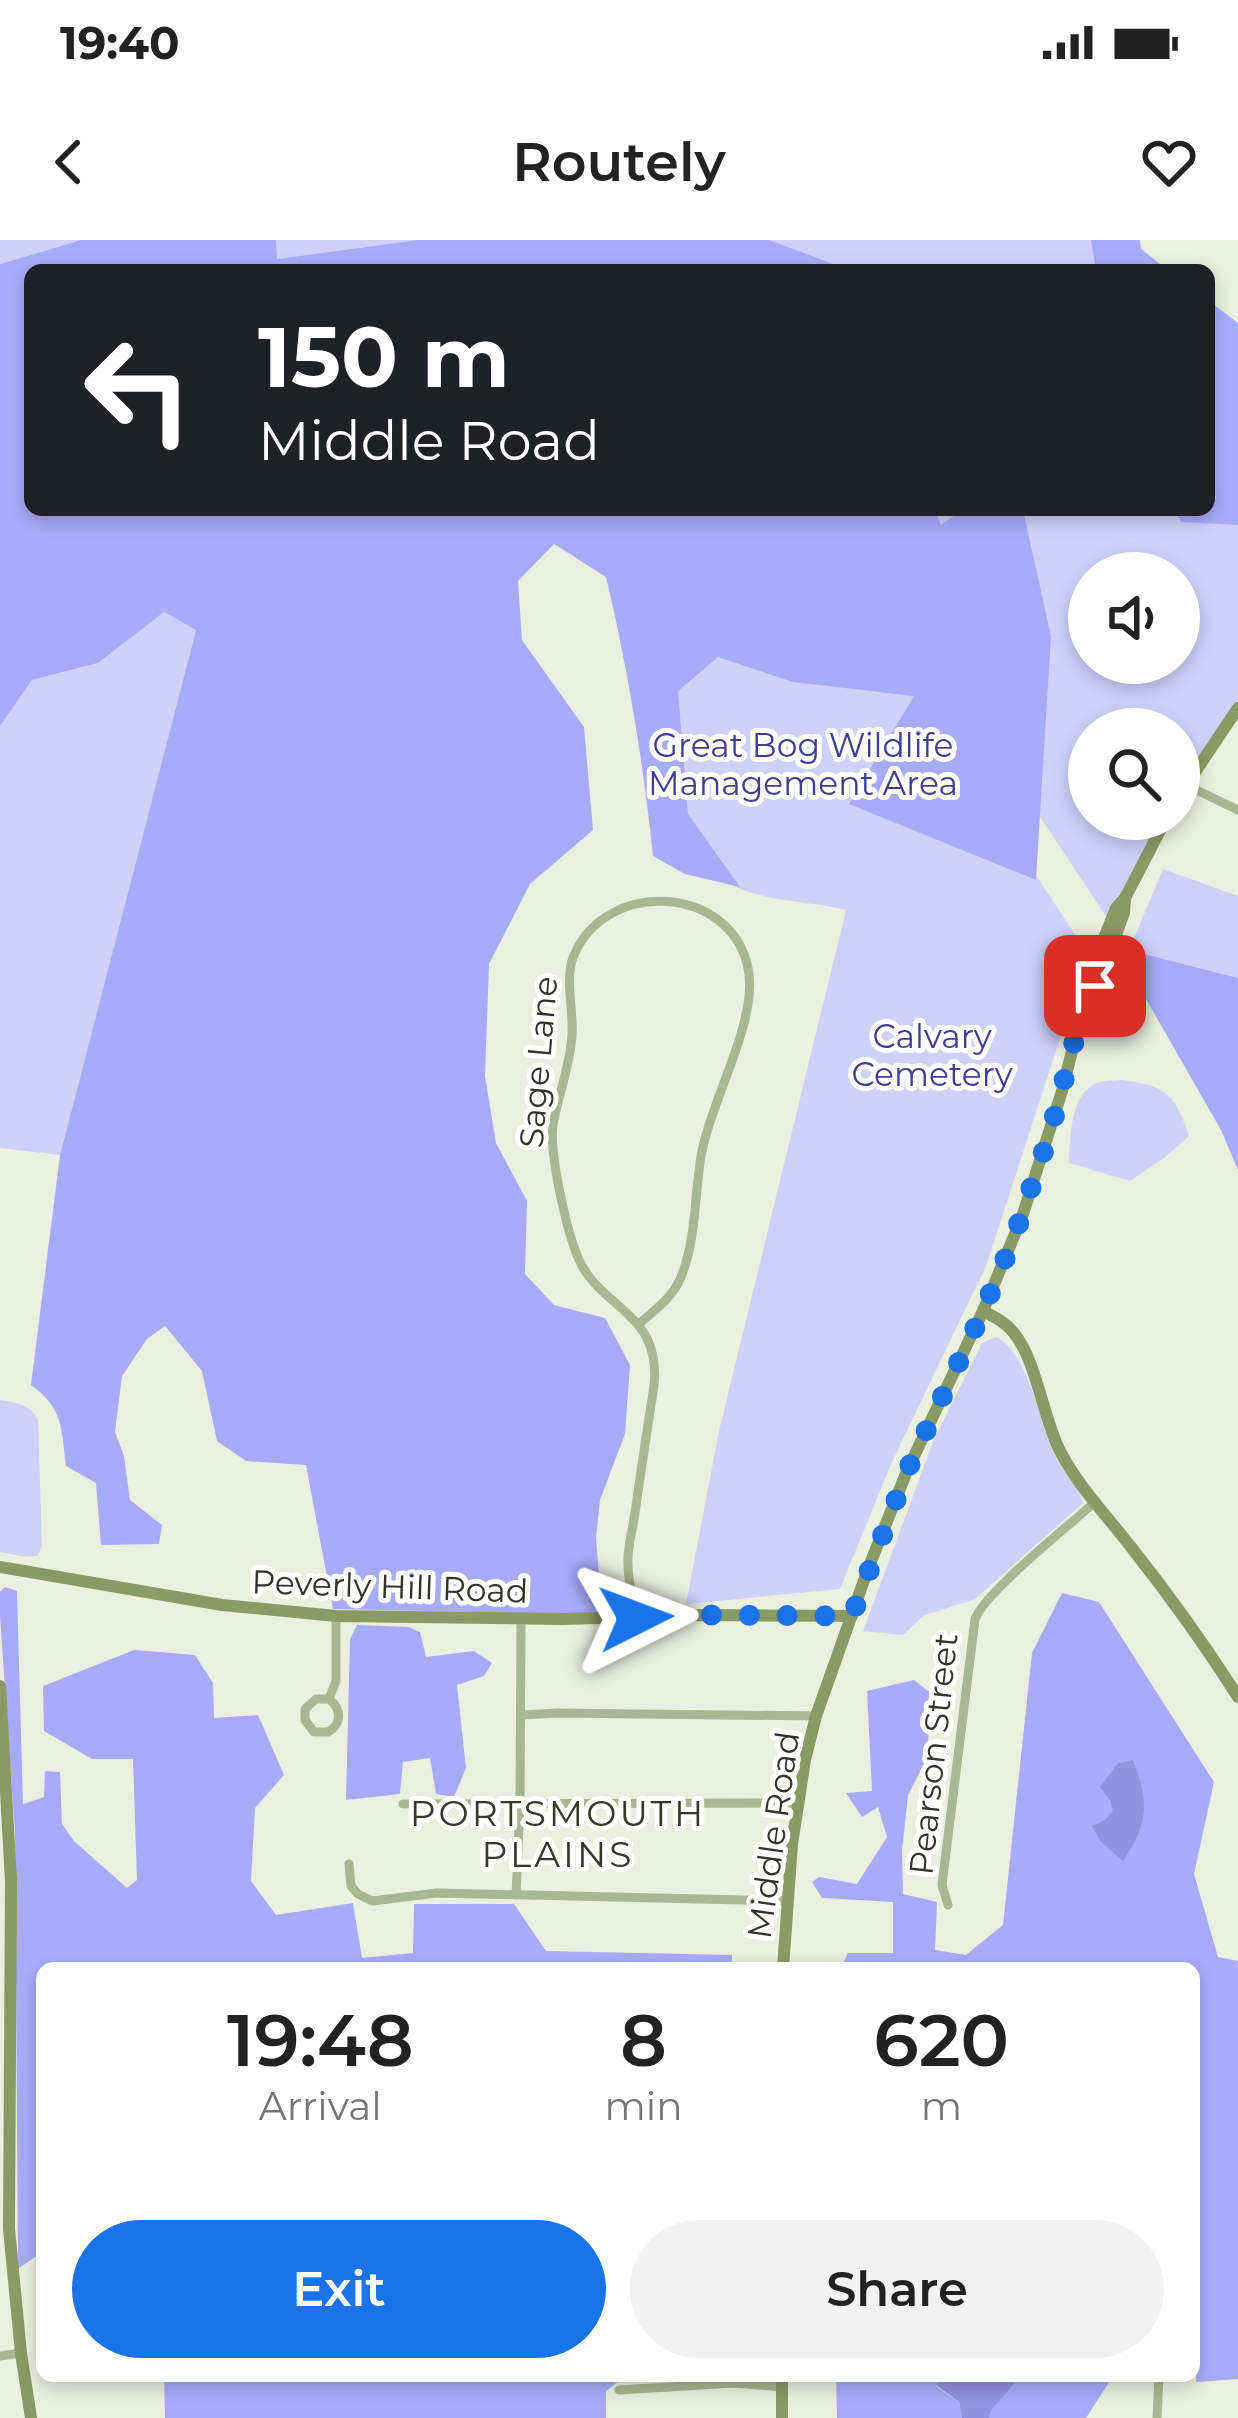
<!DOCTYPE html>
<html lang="en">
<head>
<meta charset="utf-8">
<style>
	:root { --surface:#fff; --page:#f2f2f2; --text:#222; --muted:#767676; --accent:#1a73e8 }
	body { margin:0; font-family:Montserrat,sans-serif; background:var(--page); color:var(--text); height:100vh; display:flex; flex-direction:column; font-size:45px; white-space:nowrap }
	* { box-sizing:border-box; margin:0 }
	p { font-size:39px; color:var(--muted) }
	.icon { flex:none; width:66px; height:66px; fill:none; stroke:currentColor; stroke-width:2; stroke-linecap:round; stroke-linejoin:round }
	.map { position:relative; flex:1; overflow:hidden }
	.drawer { position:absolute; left:36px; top:1722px; width:1164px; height:420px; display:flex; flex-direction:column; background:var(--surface); border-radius:18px; box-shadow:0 6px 18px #0003 }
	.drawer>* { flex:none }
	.banner { position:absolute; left:24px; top:24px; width:1191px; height:252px; border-radius:18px; box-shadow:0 6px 18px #0003; background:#202124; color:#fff; overflow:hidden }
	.tools { position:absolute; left:1068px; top:312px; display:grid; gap:24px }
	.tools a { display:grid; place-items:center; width:132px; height:132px; border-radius:50%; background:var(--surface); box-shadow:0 6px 18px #0003; font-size:60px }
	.pin { position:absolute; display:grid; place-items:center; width:102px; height:102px; color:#fff; margin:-51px; border-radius:24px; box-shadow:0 6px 18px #0006 }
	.me { position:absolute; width:132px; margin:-66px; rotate:87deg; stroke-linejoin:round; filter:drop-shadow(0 0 9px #0008) }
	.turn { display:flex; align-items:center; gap:42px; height:252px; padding:0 36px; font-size:54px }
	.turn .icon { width:156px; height:156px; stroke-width:2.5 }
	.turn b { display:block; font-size:84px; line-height:102px }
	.eta { display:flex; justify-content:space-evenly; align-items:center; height:204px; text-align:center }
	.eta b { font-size:72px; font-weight:600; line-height:84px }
	.cta { display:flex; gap:24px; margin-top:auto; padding:24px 36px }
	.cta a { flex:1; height:138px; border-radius:72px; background:var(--accent); color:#fff; font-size:48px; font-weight:600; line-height:138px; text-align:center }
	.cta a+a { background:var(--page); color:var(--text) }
	.status { display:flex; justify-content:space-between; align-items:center; height:84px; padding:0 60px; background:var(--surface); direction:ltr }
	.status svg { height:33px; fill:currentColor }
	header { display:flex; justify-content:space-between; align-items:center; height:156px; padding:0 36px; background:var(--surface); font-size:54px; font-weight:600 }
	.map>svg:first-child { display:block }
	.green { fill:#ced1fa; fill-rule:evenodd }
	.forest { fill:#a8abfa }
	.water { fill:#9193e0 }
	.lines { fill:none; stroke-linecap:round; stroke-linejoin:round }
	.street { stroke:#aab591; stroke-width:9 }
	.secondary { stroke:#8b9964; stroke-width:12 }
	.route { stroke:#1a73e8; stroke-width:21; stroke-dasharray:0 37.8 }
	.labels { text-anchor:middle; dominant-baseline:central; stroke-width:10; stroke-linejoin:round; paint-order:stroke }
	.park-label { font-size:33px; fill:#433c96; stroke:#fff }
	.street-label { font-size:33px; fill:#30322c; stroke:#fff }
	.neighbourhood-label { font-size:36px; letter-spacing:3px; fill:#35392c; stroke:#fff }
</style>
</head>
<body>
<div class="status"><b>19:40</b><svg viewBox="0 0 49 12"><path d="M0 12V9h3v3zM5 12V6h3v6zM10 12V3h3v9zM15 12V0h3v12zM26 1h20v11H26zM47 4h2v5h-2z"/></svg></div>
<header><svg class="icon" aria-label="back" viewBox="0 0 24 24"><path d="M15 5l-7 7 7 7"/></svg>Routely<svg class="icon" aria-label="heart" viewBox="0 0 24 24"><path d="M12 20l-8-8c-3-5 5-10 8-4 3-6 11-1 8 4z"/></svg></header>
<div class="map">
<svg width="1238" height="2178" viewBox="0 0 1238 2178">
	<rect width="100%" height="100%" fill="#eaefdf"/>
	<g class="green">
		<polygon points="0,0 81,0 0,24"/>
		<polygon points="276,0 417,0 276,19"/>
		<polygon points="661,0 1118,0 1104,30 678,30"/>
		<path d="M1238,174V475L1179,563V489H1089V579H1168L1111,684L837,270H1209ZM1089,333H1179V423H1089Z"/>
		<path d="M794,270L1090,717L1087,725H1084L986,1026L891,1224L840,1349L686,1364L719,1191L846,670C789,656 740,666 697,617L655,424Z"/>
		<polygon points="165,371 196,390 60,915 0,908 0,486 32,440 98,423"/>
		<polygon points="1163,629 1238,656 1238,738 1129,710"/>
		<path d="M1121,840C1166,846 1175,853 1189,896L1164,918L1130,941L1069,923C1070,900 1070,860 1091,846C1099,840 1112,841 1121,840Z"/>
		<path d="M996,1097C1029,1113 1039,1182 1054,1214C1062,1232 1078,1244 1083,1263L975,1359L923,1376L903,1395L863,1391L934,1199L982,1103Z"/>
		<path d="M0,1160C16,1163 31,1164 38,1180L42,1305L38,1316L26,1317L0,1312Z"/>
	</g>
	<g class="forest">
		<path d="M81,0H276L277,19L417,0H769L849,30H30V270H935L941,285L962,270H1023L1051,396L1036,640L849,564L914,456L793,442L718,417L678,451L688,574L740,647L685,634L653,616C643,521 628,430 606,337L554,304L518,341L522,400L584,487L593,590L530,644L489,724L485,836L496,903L527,961L525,1034L554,1065L605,1078L630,1125L625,1194L600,1260L596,1298L599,1336L606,1352L623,1365L624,1371L564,1374L333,1369L306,1225L246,1221L217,1201L202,1131L165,1086L147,1099L122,1136L115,1192L124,1216L130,1260L162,1285L159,1304L101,1305L96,1243L66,1226C61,1188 64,1169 31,1145L60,915L196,390L164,372L98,423L32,440L0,486V24Z"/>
		<polygon points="1091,0 1140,0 1141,9 1168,30 1096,30"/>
		<polygon points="1209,61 1238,83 1238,285 1181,282 1175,270 1209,270"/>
		<polygon points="1129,710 1238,738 1238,930 1221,890 1122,717"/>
		<polygon points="5,1347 17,1351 23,1564 44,1557 45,1531 60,1532 62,1584 74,1601 127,1648 137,1640 133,1519 92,1519 44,1491 43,1446 134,1410 195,1415 213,1443 214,1478 258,1475 284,1535 255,1568 251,1641 276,1675 353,1663 362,1718 413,1713 414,1664 514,1664 546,1711 732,1715 732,1728 42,1728 42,2012 18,2029 15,1593 0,1376 0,1352"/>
		<polygon points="1062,1353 1099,1362 1214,1542 1194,1634 1218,1717 1238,1721 1238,2139 1196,2142 1199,2080 1194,2079 1194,1728 841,1728 848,1713 893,1713 893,1662 822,1658 812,1642 819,1637 857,1644 887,1597 878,1567 862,1577 846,1553 872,1551 867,1451 914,1440 934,1456 925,1522 908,1555 902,1611 903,1654 937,1662 935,1710 966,1715 1003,1685 1032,1413"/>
		<polygon points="357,1385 409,1387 420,1392 426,1417 474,1411 492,1423 484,1436 457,1445 466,1528 454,1557 436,1554 430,1518 403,1522 400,1554 346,1560 350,1399"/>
		<polygon points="164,2136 625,2136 606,2151 606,2178 165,2178"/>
		<polygon points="836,2136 939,2136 936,2146 959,2162 962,2178 837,2178"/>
		<polygon points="1021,2136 1113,2136 1086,2178 989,2178 990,2170"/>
	</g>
	<g class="water">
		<path d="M1133,1520C1149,1563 1149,1582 1123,1621L1101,1602L1092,1586L1105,1580L1113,1571L1110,1560L1100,1547L1118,1523Z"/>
		<polygon points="939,2136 1021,2136 991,2170 989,2178 962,2178 959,2162 936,2145"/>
	</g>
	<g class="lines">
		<g class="street">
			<polyline points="1186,545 1238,570"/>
			<path d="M636,1378C633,1360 628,1342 628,1324C627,1309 632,1293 634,1279C639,1243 645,1207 650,1171C653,1153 657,1135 653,1117C646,1074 602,1062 582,1026C568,1000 549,914 553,885C558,855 570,826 572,796C574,770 564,739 574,715C607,638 731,645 748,728C759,779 712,858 702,911C694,952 697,998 681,1037C673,1057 656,1069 640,1083"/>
			<path d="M329,1459H316L305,1469V1480L314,1492H328C342,1484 342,1469 329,1459L336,1441V1376"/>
			<polyline points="521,1475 557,1473 816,1476"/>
			<polyline points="403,1564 798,1563"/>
			<polyline points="349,1624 351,1646 358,1654 372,1661 437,1653 787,1661"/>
			<polyline points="516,1655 520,1564 521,1379"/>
			<path d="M948,1665L942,1645L975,1379C985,1352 1070,1285 1096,1261"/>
			<polyline points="0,2116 21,2113"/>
			<polyline points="619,2150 734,2143 782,2147"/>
			<polyline points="1157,2178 1159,2136"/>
		</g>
		<g class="secondary">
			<polyline points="1179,556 1238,468"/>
			<polyline points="1079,786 1086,775 1124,673 1125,659"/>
			<path d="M983,1071C994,1077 1005,1082 1013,1092C1036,1118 1043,1178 1060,1211C1078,1246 1107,1276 1131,1307C1169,1355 1205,1405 1238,1457"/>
			<polyline points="0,1327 222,1365 336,1376 563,1379 706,1375 852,1376"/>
			<polyline points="0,1446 11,1641 9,1989 21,2113 31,2178"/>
			<polyline points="783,1728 792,1604 805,1520 816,1476 868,1329 907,1231 983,1071 1022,977 1062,851 1078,787 1077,772 1088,739 1116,668 1125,658 1166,579"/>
			<polyline points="782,2136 782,2178"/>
		</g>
	</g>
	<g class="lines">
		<polyline class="route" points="636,1378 706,1375 852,1376 907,1231 983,1071 1013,1000 1050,893 1078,787 1086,775 1095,746"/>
	</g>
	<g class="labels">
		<g class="park-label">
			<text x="803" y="505">Great Bog Wildlife<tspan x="803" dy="38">Management Area</tspan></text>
			<text x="932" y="796">Calvary<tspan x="932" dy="38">Cemetery</tspan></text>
		</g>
		<g class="street-label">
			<text transform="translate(538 822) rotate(-85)">Sage Lane</text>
			<text transform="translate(390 1346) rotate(2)">Peverly Hill Road</text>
			<text transform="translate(933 1514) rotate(-84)">Pearson Street</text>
			<text transform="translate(773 1595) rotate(-82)">Middle Road</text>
		</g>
		<g class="neighbourhood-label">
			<text x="558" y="1573">PORTSMOUTH<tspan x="558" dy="41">PLAINS</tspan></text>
		</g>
	</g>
</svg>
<div class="tools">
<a><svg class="icon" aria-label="sound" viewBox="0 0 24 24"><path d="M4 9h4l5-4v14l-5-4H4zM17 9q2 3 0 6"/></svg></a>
<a><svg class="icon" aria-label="search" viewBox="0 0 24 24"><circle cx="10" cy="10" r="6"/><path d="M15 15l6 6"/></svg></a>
</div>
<div class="pin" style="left:1095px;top:746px;background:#d93025"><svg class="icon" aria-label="arrive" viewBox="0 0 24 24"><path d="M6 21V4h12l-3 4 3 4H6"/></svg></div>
<svg class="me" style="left:636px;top:1378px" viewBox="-20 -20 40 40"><path d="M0-17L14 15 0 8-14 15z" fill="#1a73e8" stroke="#fff" stroke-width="4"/></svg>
<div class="banner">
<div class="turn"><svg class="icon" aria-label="left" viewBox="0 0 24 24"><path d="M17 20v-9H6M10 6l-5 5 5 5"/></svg><div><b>150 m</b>Middle Road</div></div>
</div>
<section class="drawer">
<div class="eta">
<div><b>19:48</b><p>Arrival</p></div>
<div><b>8</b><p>min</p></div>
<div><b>620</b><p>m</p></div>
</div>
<div class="cta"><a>Exit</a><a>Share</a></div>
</section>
</div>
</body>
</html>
